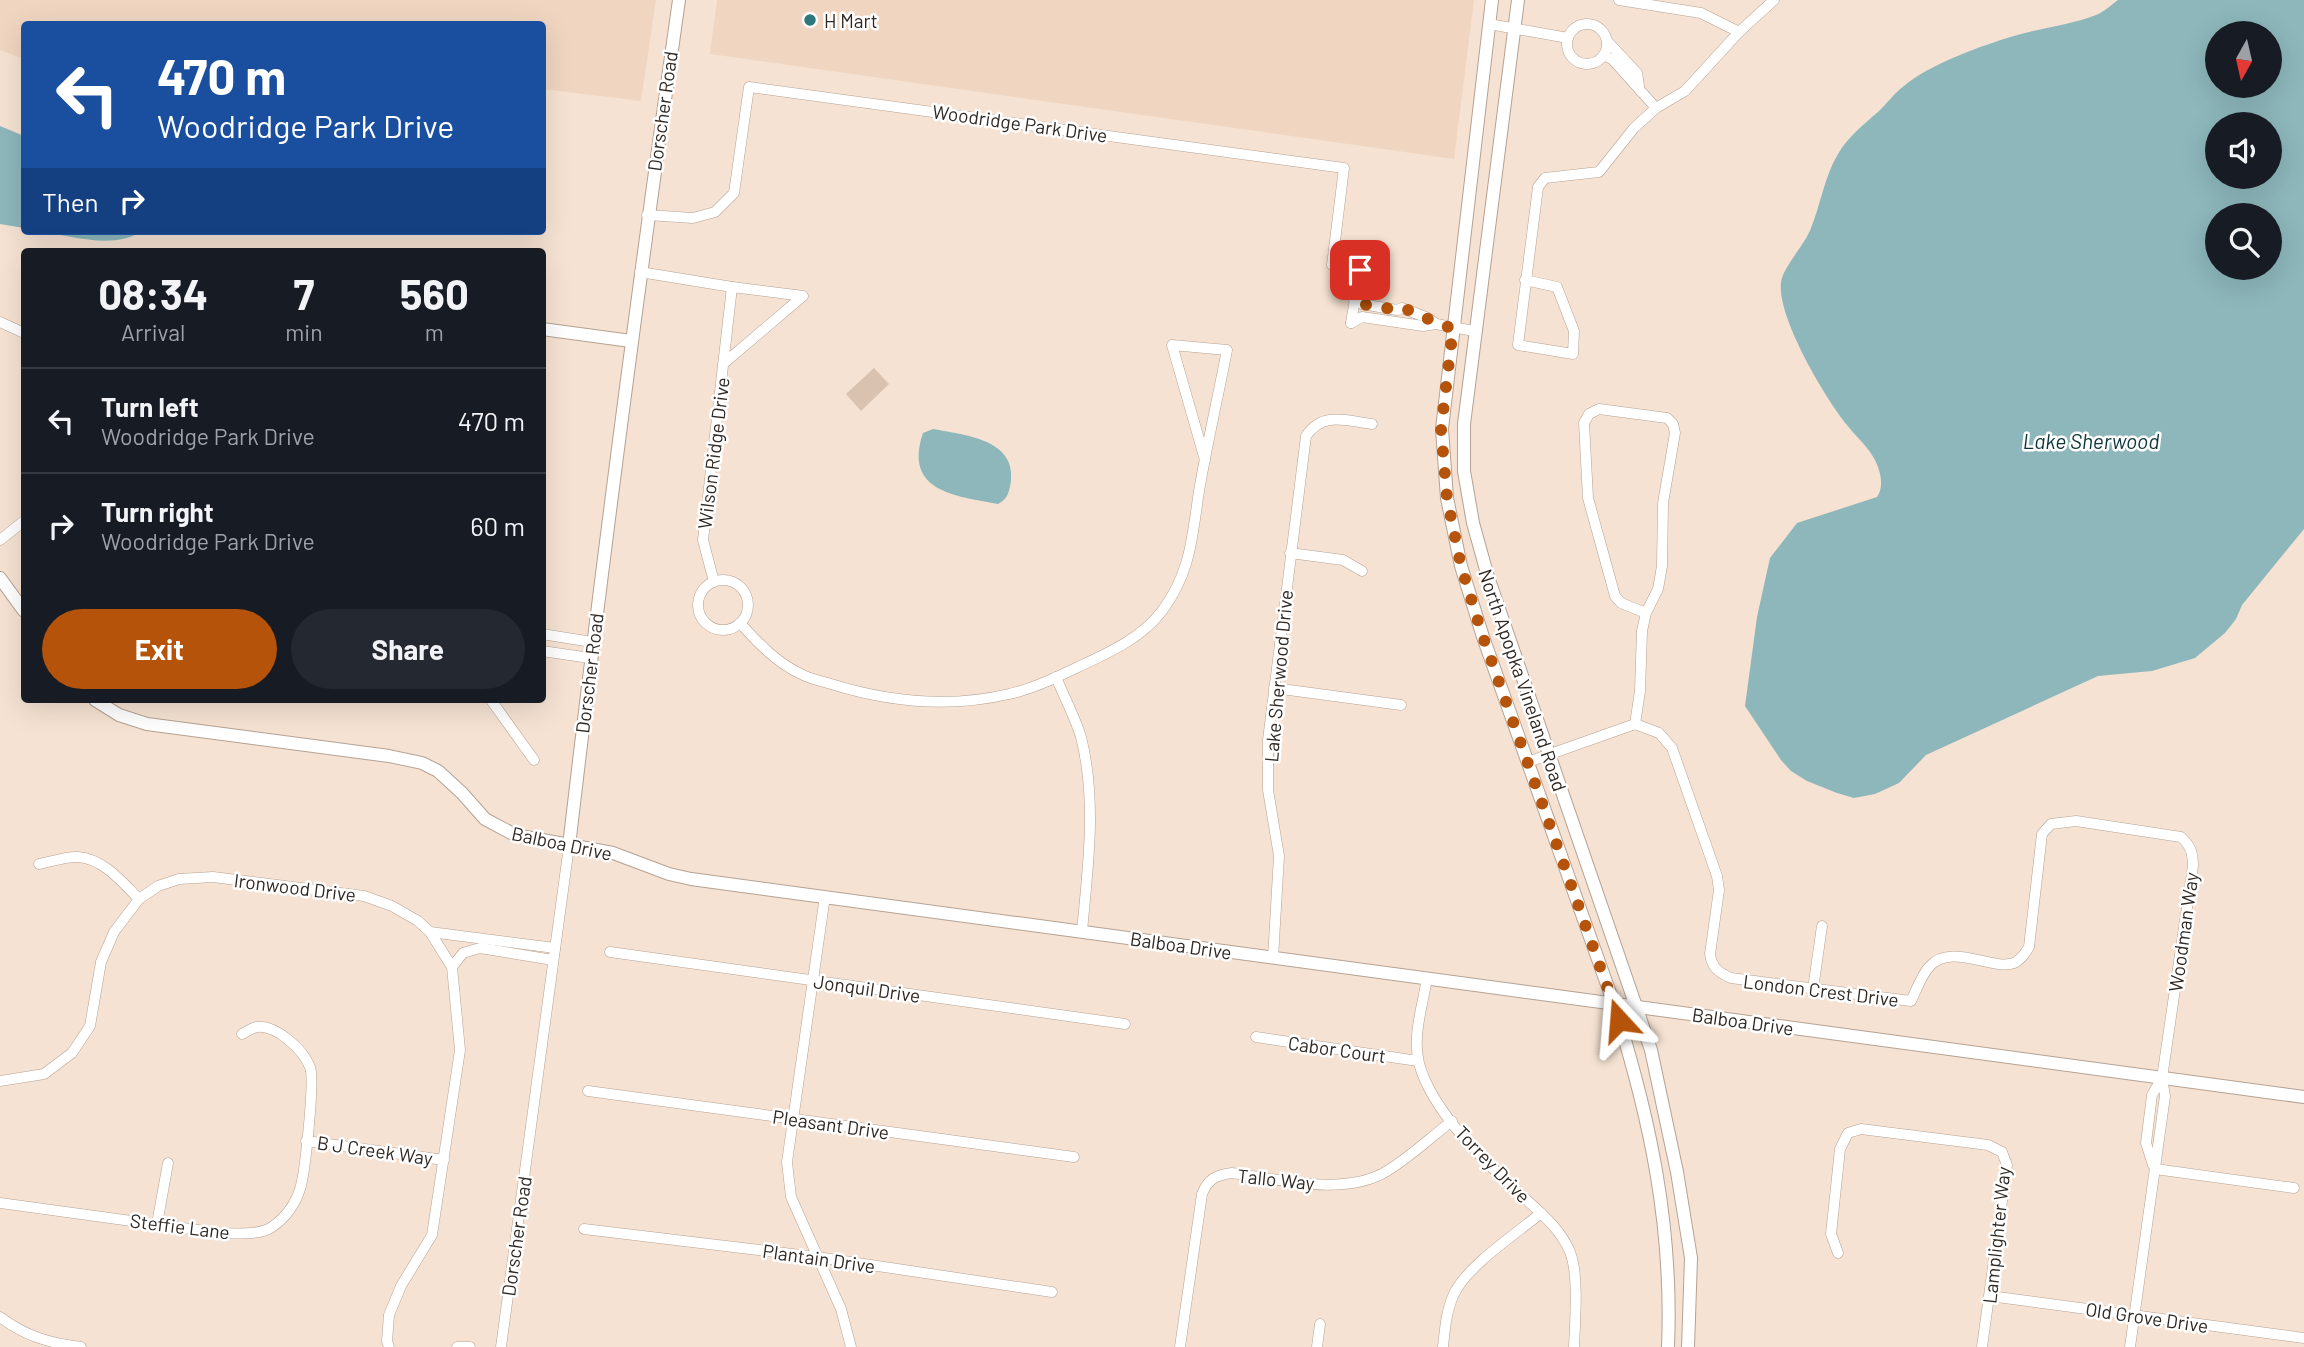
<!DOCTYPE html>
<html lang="en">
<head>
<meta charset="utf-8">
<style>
	:root { --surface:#171b24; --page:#242831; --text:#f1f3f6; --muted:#9ea1a6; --line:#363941; --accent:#b45309 }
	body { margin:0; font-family:Barlow,sans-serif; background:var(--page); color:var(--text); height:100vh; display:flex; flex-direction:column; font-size:26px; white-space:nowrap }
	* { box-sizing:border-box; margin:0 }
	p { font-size:23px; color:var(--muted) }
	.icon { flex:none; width:38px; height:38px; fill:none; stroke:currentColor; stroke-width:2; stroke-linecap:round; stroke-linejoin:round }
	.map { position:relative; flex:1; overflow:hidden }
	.details { position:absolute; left:21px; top:248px; width:525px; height:455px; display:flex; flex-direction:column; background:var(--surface); border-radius:7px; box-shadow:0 7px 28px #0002 }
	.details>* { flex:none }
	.banner { position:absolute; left:21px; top:21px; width:525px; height:214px; border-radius:7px; box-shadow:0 7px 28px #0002; background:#1a4fa0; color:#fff; overflow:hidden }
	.needle { width:46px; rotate:188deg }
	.tools { position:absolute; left:2205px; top:21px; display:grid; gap:14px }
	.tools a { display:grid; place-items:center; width:77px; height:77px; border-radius:50%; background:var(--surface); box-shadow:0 7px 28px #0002; font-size:35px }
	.pin { position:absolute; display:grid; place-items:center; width:60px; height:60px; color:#fff; margin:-30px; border-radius:14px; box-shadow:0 4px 10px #0006 }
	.me { position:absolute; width:77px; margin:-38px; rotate:341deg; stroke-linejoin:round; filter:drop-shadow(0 0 5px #0008) }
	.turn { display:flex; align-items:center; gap:24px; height:147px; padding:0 21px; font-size:32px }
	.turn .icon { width:91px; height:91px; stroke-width:2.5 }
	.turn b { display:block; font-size:49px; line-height:60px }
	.then { display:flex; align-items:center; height:66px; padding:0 21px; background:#0003; gap:14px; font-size:26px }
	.eta { display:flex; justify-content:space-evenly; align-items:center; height:119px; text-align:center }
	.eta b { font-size:42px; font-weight:700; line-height:49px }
	.action { display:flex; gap:14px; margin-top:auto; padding:14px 21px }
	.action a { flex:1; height:80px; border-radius:42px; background:var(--accent); color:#fff; font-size:28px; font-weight:700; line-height:80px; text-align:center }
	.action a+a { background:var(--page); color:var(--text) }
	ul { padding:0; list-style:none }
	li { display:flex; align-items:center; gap:21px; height:105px; padding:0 21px; border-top:2px solid var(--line) }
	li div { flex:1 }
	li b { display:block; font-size:26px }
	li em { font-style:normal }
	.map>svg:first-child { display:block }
	.built { fill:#f0d6c1 }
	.green { fill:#d9c3b0 }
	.water { fill:#8db7bb; fill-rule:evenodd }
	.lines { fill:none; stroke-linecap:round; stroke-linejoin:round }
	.minor-casing { stroke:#b5a293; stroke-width:11 }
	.tertiary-casing { stroke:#b5a293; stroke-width:14 }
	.minor { stroke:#fff; stroke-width:10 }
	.tertiary { stroke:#fff; stroke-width:12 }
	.route { stroke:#b45309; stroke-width:12; stroke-dasharray:0 21.6 }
	.poi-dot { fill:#2d777d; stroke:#fff; stroke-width:2.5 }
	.labels { text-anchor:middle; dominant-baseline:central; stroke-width:5; stroke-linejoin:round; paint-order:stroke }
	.poi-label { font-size:19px; fill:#302923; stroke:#fff; text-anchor:start }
	.street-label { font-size:19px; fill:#302923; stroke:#fff }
	.water-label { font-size:21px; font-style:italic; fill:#0c3639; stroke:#fff }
</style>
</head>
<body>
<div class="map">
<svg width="2304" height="1347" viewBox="0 0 2304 1347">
	<rect width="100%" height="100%" fill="#f5e2d2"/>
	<g class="built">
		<polygon points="0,0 656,0 641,101 543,89 542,24 24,24 24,59 0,50"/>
		<polygon points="717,0 1474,0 1454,159 710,54"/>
	</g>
	<polygon class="green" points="874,368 889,384 861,411 846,394"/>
	<g class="water">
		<path d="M2118,0H2304V529L2242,605L2236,619L2225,633L2195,658L2152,671L2098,676L1926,755L1899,783L1875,794L1854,798L1837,793L1807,781L1791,771L1781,760L1745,706L1757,617L1770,558L1797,523L1877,497C1884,487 1881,473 1876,462C1869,447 1857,438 1847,425C1825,398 1777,317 1781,283C1782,268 1805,245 1811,228C1821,204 1824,177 1838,154C1848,137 1863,125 1878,112C1887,104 1894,93 1904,86C1928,65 1983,45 2014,36C2041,28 2070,25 2096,15C2104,12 2111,5 2118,0ZM2217,33H2270V86H2217ZM2270,124V177H2217V124ZM2217,215H2270V268H2217Z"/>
		<polygon points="0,126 24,136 24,228 0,224"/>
		<path d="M40,231H142C114,250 71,236 40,231Z"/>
		<path d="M933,429C964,435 1016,439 1011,481C1009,492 1008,499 998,504C956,496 903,492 923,433Z"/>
	</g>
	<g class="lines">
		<g class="minor-casing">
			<g id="minor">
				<polyline points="1619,0 1701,13 1739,32 1774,0"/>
				<polyline points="1489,24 1568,38"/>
				<circle cx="1587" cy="44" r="20"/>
				<polyline points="1608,42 1637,73 1639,86"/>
				<polyline points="1604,55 1613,60 1656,108"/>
				<polyline points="647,215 693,218 715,212 734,193 749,87 1344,168 1332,265 1360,269 1351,323"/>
				<polyline points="1352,268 1350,287 1354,299 1362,304 1397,310 1402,308 1428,318 1436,324"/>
				<polyline points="640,272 732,287"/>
				<polyline points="1525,280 1557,287 1574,331 1573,354 1518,345 1538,187 1545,178 1599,172 1634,128 1656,108 1685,91 1739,32"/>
				<polyline points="0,322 24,333"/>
				<polyline points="1351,323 1362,317 1423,326 1436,324 1474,331"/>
				<polyline points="0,540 24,521"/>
				<polyline points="1290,553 1343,560 1362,571"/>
				<circle cx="723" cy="605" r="25"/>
				<polyline points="714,582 703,540 732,287 803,296 723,364"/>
				<path d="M740,623C758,643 777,663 801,674C810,679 821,681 831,684C889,702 950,708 1009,694C1033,689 1057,677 1078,667C1108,653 1142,638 1162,611C1191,572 1192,537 1199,491C1207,444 1218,397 1227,350L1172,345L1205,460"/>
				<polyline points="542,634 592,642"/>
				<polyline points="542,651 590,658"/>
				<path d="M1056,677C1064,697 1075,717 1081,737C1097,801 1088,866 1082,931"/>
				<polyline points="1274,688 1401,705"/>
				<polyline points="491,700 534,760"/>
				<polyline points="1635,724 1640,691 1642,631 1646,613 1658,589 1662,566 1663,503 1675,433 1673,424 1667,418 1599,409 1589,414 1584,423 1588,498 1615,596 1621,603 1646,613"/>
				<path d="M1528,762L1635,724L1659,733L1672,748L1717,876L1719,890L1710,954C1712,968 1718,972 1731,978L1911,1001C1916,991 1921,976 1929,967C1951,942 1992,971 2014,963C2021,960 2025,953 2029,947L2042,834L2051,824L2076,821L2181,837C2191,846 2193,854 2193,866L2162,1078L2165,1096L2130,1347"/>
				<path d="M39,864C51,862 66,856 78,857C104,859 122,882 139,899"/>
				<polyline points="825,896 787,1162 791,1197 841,1309 851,1347"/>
				<polyline points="430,932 555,948"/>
				<polyline points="610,952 1125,1024"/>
				<path d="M1273,958L1279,856L1268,790V740L1306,436C1323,411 1346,421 1372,424"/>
				<polyline points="452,967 463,953 480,948 553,960"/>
				<path d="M1427,978C1423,1004 1412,1037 1419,1063C1431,1110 1483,1160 1518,1192C1537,1210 1560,1227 1570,1252C1579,1274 1575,1322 1574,1347"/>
				<polyline points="1813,989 1822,926"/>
				<polyline points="1256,1037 1418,1061"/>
				<polyline points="0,1081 44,1074 72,1053 90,1026 101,962 114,932 139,899 158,886 179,879 213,877 364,896 392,906 418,921 430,932 452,967 460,1050 432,1235 401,1286 389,1315 387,1341 389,1347"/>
				<polyline points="588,1091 1074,1157"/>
				<polyline points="306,1141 444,1160"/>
				<polyline points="2153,1165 2146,1143 2152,1095 2162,1078"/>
				<polyline points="2155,1169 2294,1188"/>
				<path d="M0,1203L219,1233C235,1233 258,1236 272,1227C285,1218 295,1205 300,1189C305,1174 315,1080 310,1067C303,1049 276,1025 257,1027C252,1028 246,1032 242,1034"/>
				<polyline points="157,1224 168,1163"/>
				<polyline points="584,1229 817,1257 1052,1292"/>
				<polyline points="1838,1253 1831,1234 1840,1149 1848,1133 1861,1129 1988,1145 2002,1152 2007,1165 1982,1347"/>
				<polyline points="1990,1296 2304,1338"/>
				<path d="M0,1317C25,1336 49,1343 81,1347"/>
				<polyline points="457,1347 470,1347"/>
				<polyline points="501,1347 569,846"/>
				<path d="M1180,1347L1202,1194C1208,1179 1216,1175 1232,1173C1279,1179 1345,1197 1387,1171C1410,1157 1431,1137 1452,1121"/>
				<polyline points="1317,1347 1320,1324"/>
				<path d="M1443,1347C1445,1329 1446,1311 1454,1294C1467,1266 1516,1234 1541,1213"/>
			</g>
		</g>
		<g class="tertiary-casing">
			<g id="tertiary">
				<path d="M1492,0L1442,429L1447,498L1461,566L1483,637L1614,1004C1650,1118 1673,1226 1668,1347"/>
				<polyline points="1518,0 1464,424 1464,471 1473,523 1488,577 1651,1050 1677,1172 1691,1258 1688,1347"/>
				<polyline points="542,329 631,341"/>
				<polyline points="0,578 24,611"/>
				<polyline points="95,700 119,715 147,724 389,756 422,763 438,771 462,793 485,819 515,835 613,853 669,874 691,879 2304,1097"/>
				<path d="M569,846C602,563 639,282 679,0"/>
			</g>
		</g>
		<use href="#minor" class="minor"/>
		<use href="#tertiary" class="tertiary"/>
	</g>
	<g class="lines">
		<path class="route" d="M1360,270L1358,286L1354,299L1362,304L1397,310L1402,308C1420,313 1434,324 1453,328L1441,429L1447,498L1461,566L1483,637L1619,1020"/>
	</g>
	<circle class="poi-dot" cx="810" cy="20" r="7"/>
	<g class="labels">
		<g class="poi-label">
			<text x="824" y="20">H Mart</text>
		</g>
		<g class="street-label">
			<text transform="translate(662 111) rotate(-82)">Dorscher Road</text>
			<text transform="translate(1020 123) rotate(8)">Woodridge Park Drive</text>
			<text transform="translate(713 453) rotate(-83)">Wilson Ridge Drive</text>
			<text transform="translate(589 673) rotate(-83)">Dorscher Road</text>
			<text transform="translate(1278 676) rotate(-85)">Lake Sherwood Drive</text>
			<text transform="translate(1523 680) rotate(71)">North Apopka Vineland Road</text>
			<text transform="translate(562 843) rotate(12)">Balboa Drive</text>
			<text transform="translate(295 887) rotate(7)">Ironwood Drive</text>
			<text transform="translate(2183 932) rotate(-82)">Woodman Way</text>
			<text transform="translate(1181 945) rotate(8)">Balboa Drive</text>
			<text transform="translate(867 988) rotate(8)">Jonquil Drive</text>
			<text transform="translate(1821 990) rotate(7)">London Crest Drive</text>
			<text transform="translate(1743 1021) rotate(8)">Balboa Drive</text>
			<text transform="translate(1337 1049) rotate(8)">Cabor Court</text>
			<text transform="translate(831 1124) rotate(8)">Pleasant Drive</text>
			<text transform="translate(375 1150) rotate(8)">B J Creek Way</text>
			<text transform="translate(1493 1164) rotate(46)">Torrey Drive</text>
			<text transform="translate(1276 1179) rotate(6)">Tallo Way</text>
			<text transform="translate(180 1226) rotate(7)">Steffie Lane</text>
			<text transform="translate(1996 1235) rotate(-84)">Lamplighter Way</text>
			<text transform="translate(516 1236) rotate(-82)">Dorscher Road</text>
			<text transform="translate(819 1258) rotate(8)">Plantain Drive</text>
			<text transform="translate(2147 1317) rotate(8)">Old Grove Drive</text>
		</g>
		<g class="water-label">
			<text x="2091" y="440">Lake Sherwood</text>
		</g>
	</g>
</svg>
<div class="tools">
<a><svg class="needle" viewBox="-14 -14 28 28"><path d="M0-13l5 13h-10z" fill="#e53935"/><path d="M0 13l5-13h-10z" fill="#9ea1a6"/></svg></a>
<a><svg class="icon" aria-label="sound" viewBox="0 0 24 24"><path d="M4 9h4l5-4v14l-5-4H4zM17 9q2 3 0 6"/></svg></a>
<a><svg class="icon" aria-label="search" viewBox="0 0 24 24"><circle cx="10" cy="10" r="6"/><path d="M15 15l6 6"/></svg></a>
</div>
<div class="pin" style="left:1360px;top:270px;background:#d93025"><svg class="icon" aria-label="arrive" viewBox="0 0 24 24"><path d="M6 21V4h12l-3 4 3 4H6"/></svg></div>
<svg class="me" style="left:1619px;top:1020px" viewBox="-20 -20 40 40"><path d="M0-17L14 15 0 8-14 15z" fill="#b45309" stroke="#fff" stroke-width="4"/></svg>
<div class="banner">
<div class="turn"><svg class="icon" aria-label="left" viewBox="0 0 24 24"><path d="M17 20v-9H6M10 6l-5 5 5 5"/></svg><div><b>470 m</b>Woodridge Park Drive</div></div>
<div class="then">Then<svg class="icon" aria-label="right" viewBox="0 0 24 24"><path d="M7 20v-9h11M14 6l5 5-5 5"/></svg></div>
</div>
<section class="details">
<div class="eta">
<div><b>08:34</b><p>Arrival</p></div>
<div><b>7</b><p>min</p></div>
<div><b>560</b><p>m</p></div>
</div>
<ul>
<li><svg class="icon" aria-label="left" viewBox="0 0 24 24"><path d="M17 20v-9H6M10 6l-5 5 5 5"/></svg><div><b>Turn left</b><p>Woodridge Park Drive</p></div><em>470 m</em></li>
<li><svg class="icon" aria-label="right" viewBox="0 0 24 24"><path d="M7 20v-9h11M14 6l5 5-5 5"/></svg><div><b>Turn right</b><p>Woodridge Park Drive</p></div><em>60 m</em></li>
</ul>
<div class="action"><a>Exit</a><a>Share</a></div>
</section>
</div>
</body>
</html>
